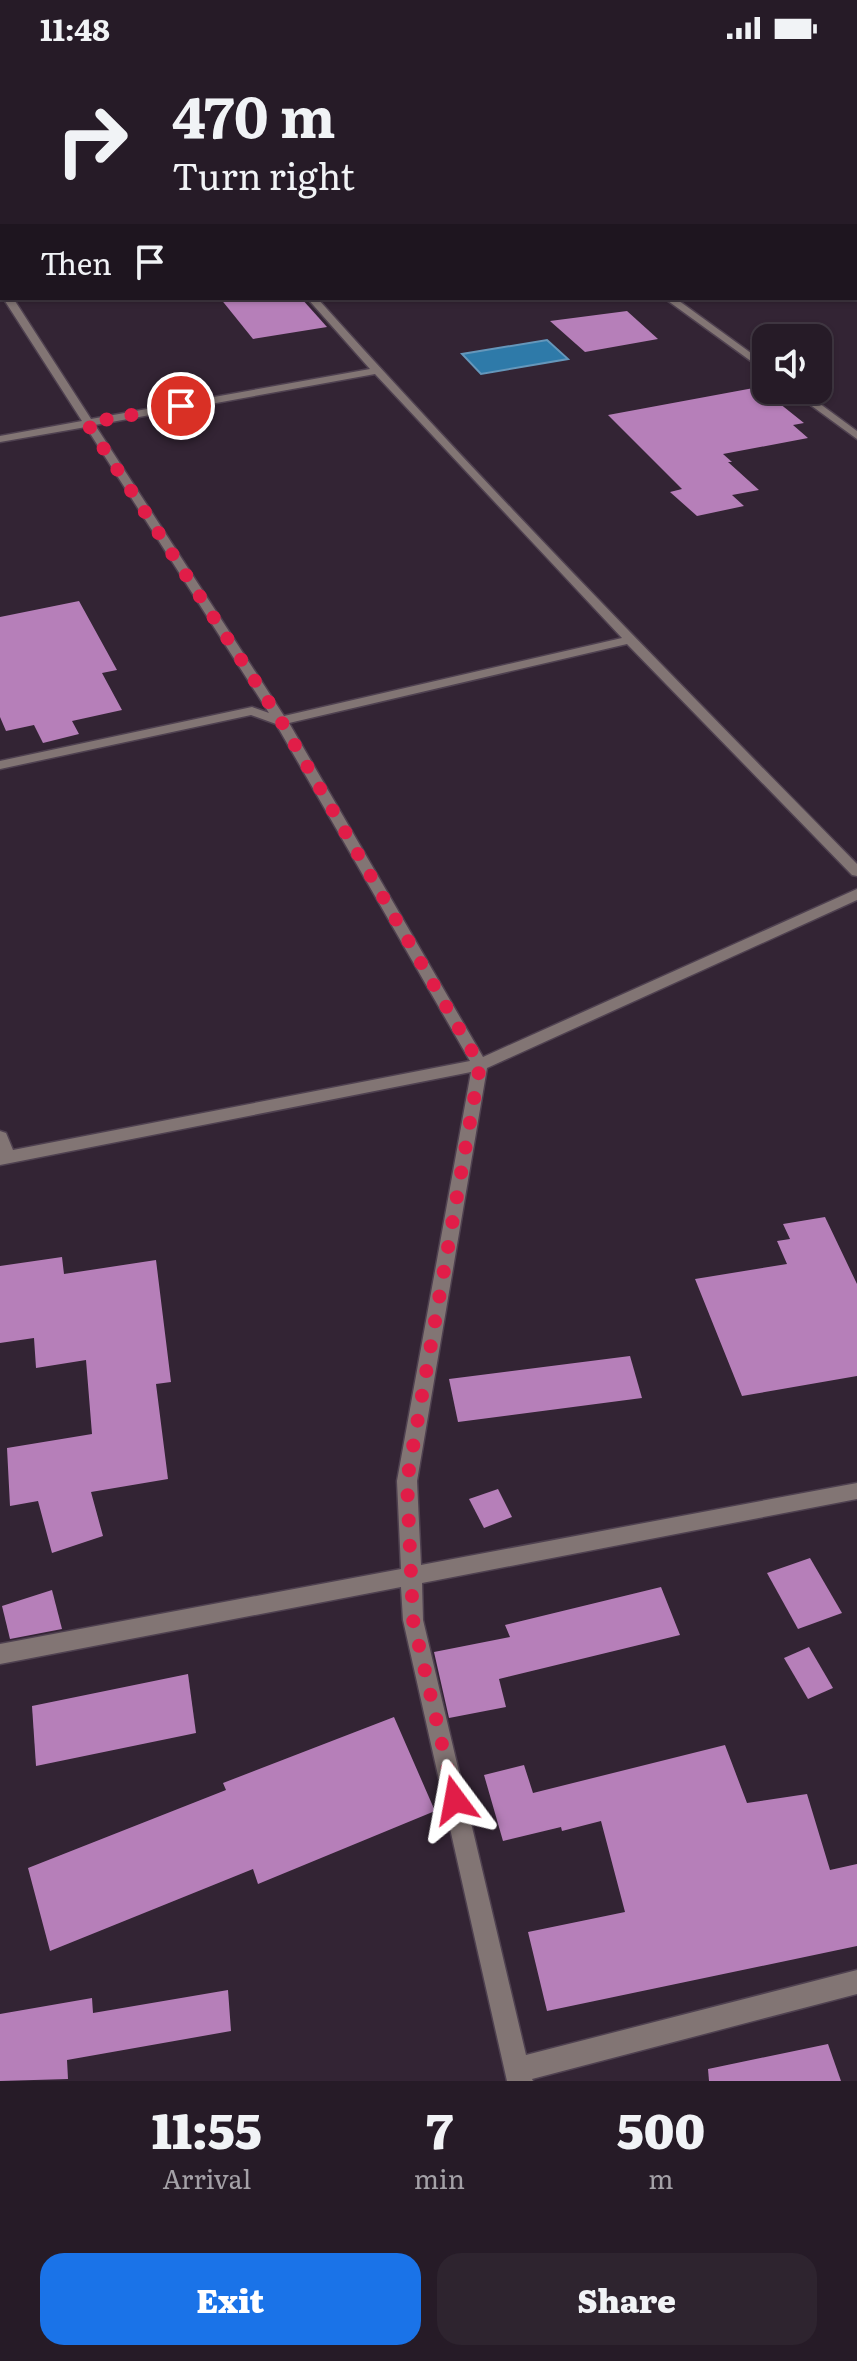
<!DOCTYPE html>
<html lang="en">
<head>
<meta charset="utf-8">
<style>
	:root { --surface:#261b27; --page:#2e242f; --text:#f1f3f6; --muted:#a4a1a7; --line:#423944; --accent:#1a73e8 }
	body { margin:0; font-family:Literata,serif; background:var(--page); color:var(--text); height:100vh; display:flex; flex-direction:column; font-size:30px; white-space:nowrap }
	* { box-sizing:border-box; margin:0 }
	p { font-size:26px; color:var(--muted) }
	.icon { flex:none; width:44px; height:44px; fill:none; stroke:currentColor; stroke-width:2; stroke-linecap:round; stroke-linejoin:round }
	.map { position:relative; height:2025px; overflow:hidden }
	.sheet { display:flex; flex-direction:column; background:var(--surface); flex:1 }
	.sheet>* { flex:none }
	.hud { position:absolute; left:0px; top:0px; width:858px; height:244px; box-shadow:0 2px 6px #0004,0 0 0 2px var(--line); background:#261b27; color:var(--text); overflow:hidden }
	.tools { position:absolute; left:752px; top:268px; display:grid; gap:16px }
	.tools a { display:grid; place-items:center; width:80px; height:80px; border-radius:16px; background:var(--surface); box-shadow:0 2px 6px #0004,0 0 0 2px var(--line); font-size:40px }
	.pin { position:absolute; display:grid; place-items:center; width:68px; height:68px; color:#fff; margin:-34px; border:4px solid #fff; border-radius:50%; box-shadow:0 2px 8px #0007 }
	.me { position:absolute; width:88px; margin:-44px; rotate:347deg; stroke-linejoin:round; filter:drop-shadow(0 0 6px #0008) }
	.turn { display:flex; align-items:center; gap:28px; height:168px; padding:0 40px; font-size:36px }
	.turn .icon { width:104px; height:104px; stroke-width:2.5 }
	.turn b { display:block; font-size:56px; line-height:68px }
	.then { display:flex; align-items:center; height:76px; padding:0 40px; background:#0003; gap:16px; font-size:30px }
	.eta { display:flex; justify-content:space-evenly; align-items:center; height:136px; text-align:center }
	.eta b { font-size:48px; font-weight:800; line-height:56px }
	.button { display:flex; gap:16px; margin-top:auto; padding:16px 40px }
	.button a { flex:1; height:92px; border-radius:24px; background:var(--accent); color:#fff; font-size:32px; font-weight:800; line-height:92px; text-align:center }
	.button a+a { background:var(--page); color:var(--text) }
	.status { display:flex; justify-content:space-between; align-items:center; height:56px; padding:0 40px; background:var(--surface); direction:ltr }
	.status svg { height:22px; fill:currentColor }
	.map>svg:first-child { display:block }
	.water { fill:#2e7aa9; stroke:#6597bb; stroke-width:2 }
	.building { fill:#b67fb9 }
	.lines { fill:none; stroke-linecap:round; stroke-linejoin:round }
	.lane-casing { stroke:#4f4150; stroke-width:3 }
	.street-casing { stroke:#4f4150; stroke-width:3 }
	.lane { fill:#827574; fill-rule:evenodd }
	.street { fill:#827574; fill-rule:evenodd }
	.route { stroke:#e11d48; stroke-width:14; stroke-dasharray:0 25.2 }
</style>
</head>
<body>
<div class="status"><b>11:48</b><svg viewBox="0 0 49 12"><path d="M0 12V9h3v3zM5 12V6h3v6zM10 12V3h3v9zM15 12V0h3v12zM26 1h20v11H26zM47 4h2v5h-2z"/></svg></div>
<div class="map">
<svg width="857" height="2025" viewBox="0 0 857 2025">
	<rect width="100%" height="100%" fill="#332434"/>
	<polygon class="water" points="547,284 568,303 481,318 462,298"/>
	<g class="building">
		<polygon points="220,242 301,242 327,271 253,283"/>
		<polygon points="627,255 658,283 585,296 550,265"/>
		<polygon points="759,331 804,367 793,369 808,382 723,398 732,406 728,406 759,434 732,439 744,450 697,460 670,436 682,433 608,359"/>
		<polygon points="79,545 117,614 102,617 122,654 72,665 79,678 43,687 34,669 6,675 0,661 0,561"/>
		<polygon points="825,1161 857,1228 857,1320 742,1340 695,1223 787,1208 777,1185 790,1183 783,1168"/>
		<polygon points="62,1201 64,1218 156,1204 171,1326 156,1328 168,1423 91,1436 103,1480 52,1497 38,1445 10,1450 7,1392 92,1378 86,1304 36,1312 34,1282 0,1287 0,1210"/>
		<polygon points="630,1300 642,1342 458,1366 449,1323"/>
		<polygon points="498,1433 512,1461 484,1472 469,1443"/>
		<polygon points="810,1502 842,1557 798,1573 767,1517"/>
		<polygon points="661,1531 680,1579 499,1623 506,1651 449,1662 434,1596 510,1581 505,1569"/>
		<polygon points="52,1534 62,1573 10,1583 2,1550"/>
		<polygon points="809,1591 833,1632 808,1643 784,1602"/>
		<polygon points="188,1618 196,1677 36,1710 32,1650"/>
		<polygon points="394,1661 435,1755 258,1828 253,1813 50,1895 28,1812 226,1734 223,1727"/>
		<polygon points="725,1689 747,1747 807,1738 830,1814 857,1808 857,1890 547,1955 528,1876 625,1856 601,1765 562,1775 561,1771 503,1785 484,1719 524,1709 533,1737"/>
		<polygon points="228,1934 231,1975 67,2004 68,2023 0,2025 0,1958 92,1942 93,1957"/>
		<polygon points="828,1988 841,2025 709,2025 708,2013"/>
	</g>
	<g class="lines">
		<g class="lane-casing">
			<g id="lane">
				<rect x="0" y="59" width="2" height="4"/>
				<rect x="0" y="103" width="2" height="7"/>
			</g>
		</g>
		<g class="street-casing">
			<g id="street">
				<polygon points="345,0 352,0 353,2 346,2"/>
				<rect x="856" y="95" width="1" height="4"/>
				<polygon points="0,226 2,227 2,235 0,234"/>
				<path d="M3,242H13L91,363L370,313L307,242H317C491,436 674,622 857,808V820L852,819L627,588L289,667L483,1001L857,833V844L487,1012L417,1425L421,1509L857,1427V1443L422,1527L423,1564L526,1999L857,1914V1938L532,2023L533,2025H507L403,1564L401,1531L0,1608V1588L401,1513L397,1425L471,1016L0,1109V1075L6,1077L13,1094L470,1005L276,668L251,659L0,713V705L252,651L269,657L86,371L0,386V380L82,365ZM375,318L622,582L284,660L95,369Z"/>
				<polygon points="664,242 675,242 766,308 766,316"/>
				<polygon points="790,334 801,334 857,375 857,383"/>
			</g>
		</g>
		<use href="#lane" class="lane"/>
		<use href="#street" class="street"/>
	</g>
	<g class="lines">
		<polyline class="route" points="181,350 87,367 281,665 480,1009 407,1425 413,1564 455,1744"/>
	</g>
</svg>
<div class="tools">
<a><svg class="icon" aria-label="sound" viewBox="0 0 24 24"><path d="M4 9h4l5-4v14l-5-4H4zM17 9q2 3 0 6"/></svg></a>
</div>
<div class="pin" style="left:181px;top:350px;background:#d93025"><svg class="icon" aria-label="arrive" viewBox="0 0 24 24"><path d="M6 21V4h12l-3 4 3 4H6"/></svg></div>
<svg class="me" style="left:455px;top:1744px" viewBox="-20 -20 40 40"><path d="M0-17L14 15 0 8-14 15z" fill="#e11d48" stroke="#fff" stroke-width="4"/></svg>
<div class="hud">
<div class="turn"><svg class="icon" aria-label="right" viewBox="0 0 24 24"><path d="M7 20v-9h11M14 6l5 5-5 5"/></svg><div><b>470 m</b>Turn right</div></div>
<div class="then">Then<svg class="icon" aria-label="arrive" viewBox="0 0 24 24"><path d="M6 21V4h12l-3 4 3 4H6"/></svg></div>
</div>
</div>
<section class="sheet">
<div class="eta">
<div><b>11:55</b><p>Arrival</p></div>
<div><b>7</b><p>min</p></div>
<div><b>500</b><p>m</p></div>
</div>
<div class="button"><a>Exit</a><a>Share</a></div>
</section>
</body>
</html>
